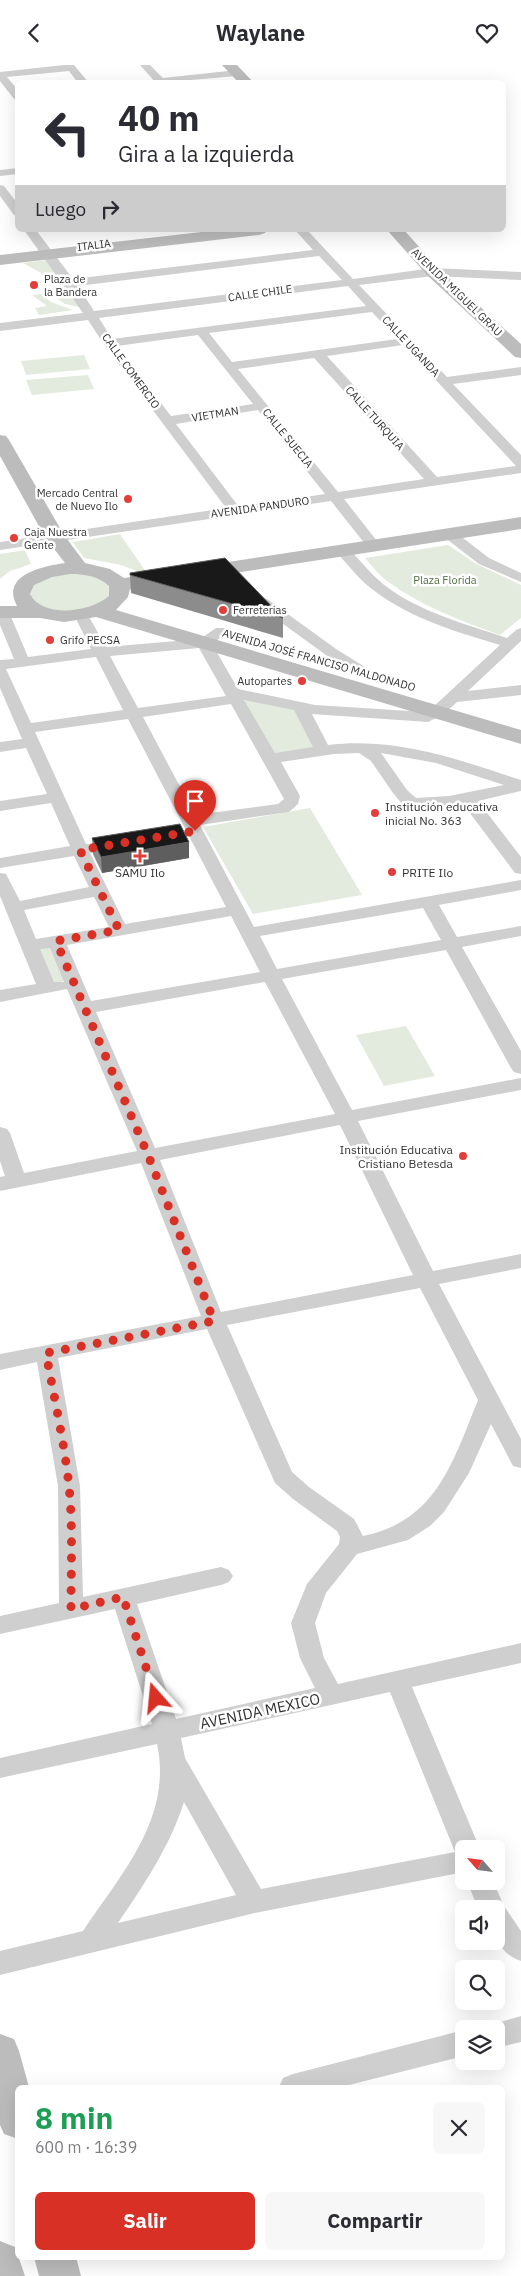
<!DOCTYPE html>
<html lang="es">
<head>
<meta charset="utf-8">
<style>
	:root { --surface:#fff; --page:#f7f7f7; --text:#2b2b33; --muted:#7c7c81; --accent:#d93025 }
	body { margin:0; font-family:"IBM Plex Sans",sans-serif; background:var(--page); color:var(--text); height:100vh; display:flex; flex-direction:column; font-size:19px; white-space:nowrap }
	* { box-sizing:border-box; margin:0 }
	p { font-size:16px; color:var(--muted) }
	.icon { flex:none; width:28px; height:28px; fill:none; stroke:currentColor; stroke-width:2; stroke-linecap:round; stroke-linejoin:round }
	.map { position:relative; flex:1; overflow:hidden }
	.panel { position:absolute; left:15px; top:2020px; width:490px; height:175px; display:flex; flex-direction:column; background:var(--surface); border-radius:8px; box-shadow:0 5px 20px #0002 }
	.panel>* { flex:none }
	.banner { position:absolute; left:15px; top:15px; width:491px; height:152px; border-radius:8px; box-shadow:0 5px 20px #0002; background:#fff; color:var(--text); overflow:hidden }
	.needle { width:32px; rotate:298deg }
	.tools { position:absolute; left:455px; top:1775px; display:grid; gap:10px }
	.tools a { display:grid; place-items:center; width:50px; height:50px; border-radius:8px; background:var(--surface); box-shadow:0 5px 20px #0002; font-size:25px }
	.pin { position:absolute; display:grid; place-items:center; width:42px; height:42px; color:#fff; margin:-51px -21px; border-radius:50% 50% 50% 0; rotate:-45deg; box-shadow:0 0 5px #0007 }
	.pin .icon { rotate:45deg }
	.me { position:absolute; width:55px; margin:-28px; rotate:342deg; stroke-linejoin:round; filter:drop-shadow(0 0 4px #0008) }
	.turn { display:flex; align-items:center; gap:18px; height:105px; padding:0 20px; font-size:22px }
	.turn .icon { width:65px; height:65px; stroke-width:2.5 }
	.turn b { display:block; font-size:35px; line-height:42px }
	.then { display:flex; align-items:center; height:48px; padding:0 20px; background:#0003; gap:10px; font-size:19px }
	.round { display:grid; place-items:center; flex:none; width:52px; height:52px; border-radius:8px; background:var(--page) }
	.overview { display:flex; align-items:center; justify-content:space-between; height:85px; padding:0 20px }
	h1 { font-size:30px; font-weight:800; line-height:38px; color:#1e9e55 }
	.primary-button { display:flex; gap:10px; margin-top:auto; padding:10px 20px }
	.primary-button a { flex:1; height:58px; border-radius:8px; background:var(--accent); color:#fff; font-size:20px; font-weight:800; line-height:58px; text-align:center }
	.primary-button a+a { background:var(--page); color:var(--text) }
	header { display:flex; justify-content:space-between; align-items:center; height:65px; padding:0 20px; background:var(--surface); font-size:22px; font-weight:800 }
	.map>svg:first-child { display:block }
	.green { fill:#e3ebde }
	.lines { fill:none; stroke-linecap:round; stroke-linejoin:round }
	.street { fill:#cfcfcf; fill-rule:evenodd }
	.secondary { fill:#bcbcbc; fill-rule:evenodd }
	.wall { fill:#8c8c8c }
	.shaded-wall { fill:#5e5e5e }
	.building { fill:#191919; stroke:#5e5e5e }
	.route { stroke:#d93025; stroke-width:9; stroke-dasharray:0 16.2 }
	.poi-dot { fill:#e23e3a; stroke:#fff; stroke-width:2 }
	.labels { text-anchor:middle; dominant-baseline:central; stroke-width:5; stroke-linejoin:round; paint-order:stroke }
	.far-street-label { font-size:11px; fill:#323232; stroke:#fff }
	.far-poi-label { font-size:11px; fill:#323232; stroke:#fff; text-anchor:start }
	.far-park-label { font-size:11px; fill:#506e3f; stroke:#fff }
	.poi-label { font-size:12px; fill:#323232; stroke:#fff; text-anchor:start }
	.near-street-label { font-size:15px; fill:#323232; stroke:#fff }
</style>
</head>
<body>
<header><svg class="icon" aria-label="back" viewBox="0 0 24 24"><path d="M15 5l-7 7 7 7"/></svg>Waylane<svg class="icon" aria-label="heart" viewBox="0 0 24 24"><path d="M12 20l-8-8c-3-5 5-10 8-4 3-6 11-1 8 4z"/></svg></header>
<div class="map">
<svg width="521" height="2211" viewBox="0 0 521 2211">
	<rect width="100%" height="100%" fill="#fff"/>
	<g class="green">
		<polygon points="48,195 60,212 45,214 41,208 23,198"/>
		<polygon points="71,225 83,243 65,239 49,228"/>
		<polygon points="41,229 51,237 73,245 39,250 35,243 47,241 32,230"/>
		<polygon points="84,290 90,304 26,310 21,296"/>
		<polygon points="88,310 94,324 32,330 26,315"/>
		<polygon points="120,469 146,507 140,507 121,500 84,493 73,477"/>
		<path d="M448,480L475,498L521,520V553L500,570C461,556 421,541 387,516C379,510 372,501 365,493Z"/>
		<polygon points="25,485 31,499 10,506 0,514 0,489"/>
		<path d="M59,508L94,509L111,519L110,533C102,537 93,543 84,545C65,549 41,546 30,530L33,520Z"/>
		<polygon points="250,631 297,645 314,681 309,685 276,690 244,637"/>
		<polygon points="310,743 362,830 253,849 203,762"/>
		<polygon points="50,882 65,914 62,917 50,917 38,887 40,883"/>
		<polygon points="406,961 435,1011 384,1021 356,970"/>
	</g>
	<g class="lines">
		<g class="street">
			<polygon points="64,0 74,0 89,18 78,18 69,6 7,12 18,25 18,35 14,34 0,16 0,7"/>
			<polygon points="140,0 150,0 163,13 237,5 242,8 237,11 156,18"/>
			<polygon points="18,103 18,109 0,111 0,105"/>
			<polygon points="0,120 4,121 18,139 18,151 14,150 0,131"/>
			<path d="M24,165H36L73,214L313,185L295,165H307L353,214L433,203L521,207V215L433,211L359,220L447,312L521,302V310L453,319L521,390V408L344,434L381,481L374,485L369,484L331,436L0,485V477L226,443L105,281L88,255L0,266V258L83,248ZM319,191L342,215L94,246L78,221ZM348,221L366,241L112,274L99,253ZM372,247L397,274L232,297L209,268ZM198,270L253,339L171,351L117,281ZM403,280L516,401L437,412L327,291ZM314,293L424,414L338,427L238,304ZM258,345L325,429L239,442L176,359Z"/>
			<polygon points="449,465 454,466 489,493 521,508 521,517 479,499 444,472 442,469"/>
			<path d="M343,482L348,483C360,495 370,508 383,519C418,547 466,559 507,573L516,565L521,563V576L468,626L521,620V630L457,637L444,649L428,657L312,649L328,680C396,672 457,694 521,715V726L478,736L521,792V809L515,808L463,739L421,744L402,739L393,728L371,696L359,688L334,689L281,697L300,731L298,739L289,747L200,760L254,862L521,815V825L439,840L457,872L521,861V871L462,882L521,986V1009L514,1007L511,1003L446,885L282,914L352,1045L521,1013V1025L358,1056L433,1206L521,1189V1203L439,1219L521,1374V1403L513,1401L491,1359L469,1408L444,1447L430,1461L408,1475L357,1489L326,1528L315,1558L324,1593L338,1619L521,1578V1598L412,1622L480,1784H464V1807L255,1848L0,1910V1886L83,1866C121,1809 173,1753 157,1679L0,1713V1693L152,1659L115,1544L0,1569V1551L59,1538L58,1421L37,1297L0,1305V1289L201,1251L141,1098L0,1126V1112L5,1111L0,1096V1062L7,1064L10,1068L24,1108L137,1086L67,924L0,937V925L36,919L0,831V808L6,809L20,836L89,822L74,791L0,803V793L70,781L51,738L0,746V736L47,729L26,683L0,687V677L22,674L0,623V595L14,594L0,560V543L7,544L9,547L28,592L91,584L74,550L81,546L88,550L106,582L200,574L216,563H226L229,566L212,579L238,624L315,640L425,647L432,643L500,580C457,567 412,554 376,527C361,517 350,502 338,489L336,486ZM199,583L226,631L138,643L110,591ZM96,592L123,645L31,658L6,604ZM244,635L294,645L313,682L275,688ZM231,639L284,734L278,739L195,750L143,652ZM128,654L226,842L125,859L90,788L98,787L101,783L98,779H86L35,667ZM381,688L436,698L504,720L449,731L416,733L407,725ZM94,832L109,862L36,874L24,845ZM423,843L441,875L277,904L260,871ZM231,851L260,907L91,936L67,880ZM50,883L64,917H54L40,884ZM265,917L335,1049L155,1083L96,947ZM340,1060L413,1210L221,1247L160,1095ZM420,1223L478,1335C453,1396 437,1456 363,1471L354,1454L309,1422L292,1407L227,1260ZM207,1264L275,1418L293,1434L337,1466L340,1472L339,1479L307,1519L291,1558L300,1593L315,1623L176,1654L137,1539L221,1520L229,1517L233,1511L229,1505L221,1502L83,1532L80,1421L58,1293ZM390,1627L455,1787L261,1824L185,1693L181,1673ZM184,1737L236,1830L118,1858C144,1820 170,1781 184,1737Z"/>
			<polygon points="262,533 267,534 336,584 378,610 375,613 365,613 326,590 257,540 255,537 257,534"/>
			<path d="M467,1816H493L504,1841L521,1866V1896C494,1886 496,1868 496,1844H478Z"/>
			<polygon points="521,1951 521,1977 496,1983 496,1964 485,1964 486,1961"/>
			<polygon points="464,1965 464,1991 341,2022 279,2022 283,2013 293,2009"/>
		</g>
		<g class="secondary">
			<polygon points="222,0 237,0 254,18 239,18"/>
			<polygon points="219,165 267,165 265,168 259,170 0,200 0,190"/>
			<polygon points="387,165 404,165 439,204 521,279 521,293 515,292 427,210"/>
			<path d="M0,370L6,371L9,375L64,470L85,498L110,504L124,513L521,452V464L130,524L128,532L116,545L521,665V679L96,552L64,557L40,553H0V541H17C0,510 43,501 65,498L45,472L0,391ZM70,509C85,509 98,511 109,521V531C91,547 43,554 30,529L34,520L52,512Z"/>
			<polygon points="0,1969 14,1974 19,1986 29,2022 18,2022 18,2074 4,2069 0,2060"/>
			<polygon points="0,2176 15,2182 25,2211 0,2211"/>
			<polygon points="34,2192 76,2192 81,2211 39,2211"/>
		</g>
	</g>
	<g class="wall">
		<polygon points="130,510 283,553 283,573 131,528"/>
		<polygon points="92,773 189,793 102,808 93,789"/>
	</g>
	<polygon class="shaded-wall" points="189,777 189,793 102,808 101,792"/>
	<g class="building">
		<polygon points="225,493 283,553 130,510 130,508"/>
		<polygon points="180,759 189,777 101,792 92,773"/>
	</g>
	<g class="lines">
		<path class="route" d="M156,1633L123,1532L71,1544C71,1503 73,1462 69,1421C64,1376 54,1332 46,1288L214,1256L148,1090L56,876L119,865L80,785L195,766"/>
	</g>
	<g class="poi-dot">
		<circle cx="34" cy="220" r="5"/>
		<circle cx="128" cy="434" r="5"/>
		<circle cx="14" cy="473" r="5"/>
		<circle cx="223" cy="545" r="5"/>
		<circle cx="50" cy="575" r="5"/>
		<circle cx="302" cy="616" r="5"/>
		<circle cx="375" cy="748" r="5"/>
		<path d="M137.5 783.5h5v5h5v5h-5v5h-5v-5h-5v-5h5z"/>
		<circle cx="392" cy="807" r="5"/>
		<circle cx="463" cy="1091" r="5"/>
	</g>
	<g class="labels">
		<g class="far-street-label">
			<text transform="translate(94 180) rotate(-7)">ITALIA</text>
			<text transform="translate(457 227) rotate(44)">AVENIDA MIGUEL GRAU</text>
			<text transform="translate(260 228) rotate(-8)">CALLE CHILE</text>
			<text transform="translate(411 281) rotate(47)">CALLE UGANDA</text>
			<text transform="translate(131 306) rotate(54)">CALLE COMERCIO</text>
			<text transform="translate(215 349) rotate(-9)">VIETMAN</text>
			<text transform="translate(375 353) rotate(48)">CALLE TURQUIA</text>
			<text transform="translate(288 373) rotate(51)">CALLE SUECIA</text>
			<text transform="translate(260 442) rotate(-8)">AVENIDA PANDURO</text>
			<text transform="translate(319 595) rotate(16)">AVENIDA JOSÉ FRANCISO MALDONADO</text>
		</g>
		<g class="far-poi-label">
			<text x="44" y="214">Plaza de<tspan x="44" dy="13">la Bandera</tspan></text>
			<text x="118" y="428" text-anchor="end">Mercado Central<tspan x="118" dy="13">de Nuevo Ilo</tspan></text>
			<text x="24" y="467">Caja Nuestra<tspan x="24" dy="13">Gente</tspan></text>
			<text x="233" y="545">Ferreterias</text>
			<text x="60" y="575">Grifo PECSA</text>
			<text x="292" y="616" text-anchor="end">Autopartes</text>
		</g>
		<g class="far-park-label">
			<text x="445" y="515">Plaza Florida</text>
		</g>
		<g class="poi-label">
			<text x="385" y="741">Institución educativa<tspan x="385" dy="14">inicial No. 363</tspan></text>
			<text x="140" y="807" text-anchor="middle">SAMU Ilo</text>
			<text x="402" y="807">PRITE Ilo</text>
			<text x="453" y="1084" text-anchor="end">Institución Educativa<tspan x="453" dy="14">Cristiano Betesda</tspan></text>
		</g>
		<g class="near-street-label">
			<text transform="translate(260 1646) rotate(-12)">AVENIDA MEXICO</text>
		</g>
	</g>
</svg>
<div class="tools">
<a><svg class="needle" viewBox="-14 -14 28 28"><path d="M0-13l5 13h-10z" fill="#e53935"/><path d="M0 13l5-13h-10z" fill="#7c7c81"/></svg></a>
<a><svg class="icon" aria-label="sound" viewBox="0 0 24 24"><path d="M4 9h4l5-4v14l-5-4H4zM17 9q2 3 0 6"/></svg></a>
<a><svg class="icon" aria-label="search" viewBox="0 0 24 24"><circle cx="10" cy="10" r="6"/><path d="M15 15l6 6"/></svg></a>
<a><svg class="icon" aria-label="layers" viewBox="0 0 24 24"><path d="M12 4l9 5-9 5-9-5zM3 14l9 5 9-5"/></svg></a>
</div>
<div class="pin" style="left:195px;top:766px;background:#d93025"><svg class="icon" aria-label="arrive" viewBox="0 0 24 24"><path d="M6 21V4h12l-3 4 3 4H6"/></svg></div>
<svg class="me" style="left:156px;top:1633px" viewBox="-20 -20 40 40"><path d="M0-17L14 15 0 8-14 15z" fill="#d93025" stroke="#fff" stroke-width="4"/></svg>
<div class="banner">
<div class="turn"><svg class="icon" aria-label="left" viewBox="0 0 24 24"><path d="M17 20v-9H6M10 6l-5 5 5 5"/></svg><div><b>40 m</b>Gira a la izquierda</div></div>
<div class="then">Luego<svg class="icon" aria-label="right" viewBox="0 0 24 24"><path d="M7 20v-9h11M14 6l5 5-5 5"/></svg></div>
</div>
<section class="panel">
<div class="overview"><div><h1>8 min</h1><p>600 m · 16:39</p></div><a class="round"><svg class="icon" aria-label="close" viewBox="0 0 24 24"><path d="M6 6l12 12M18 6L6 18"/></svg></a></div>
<div class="primary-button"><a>Salir</a><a>Compartir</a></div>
</section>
</div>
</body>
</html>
